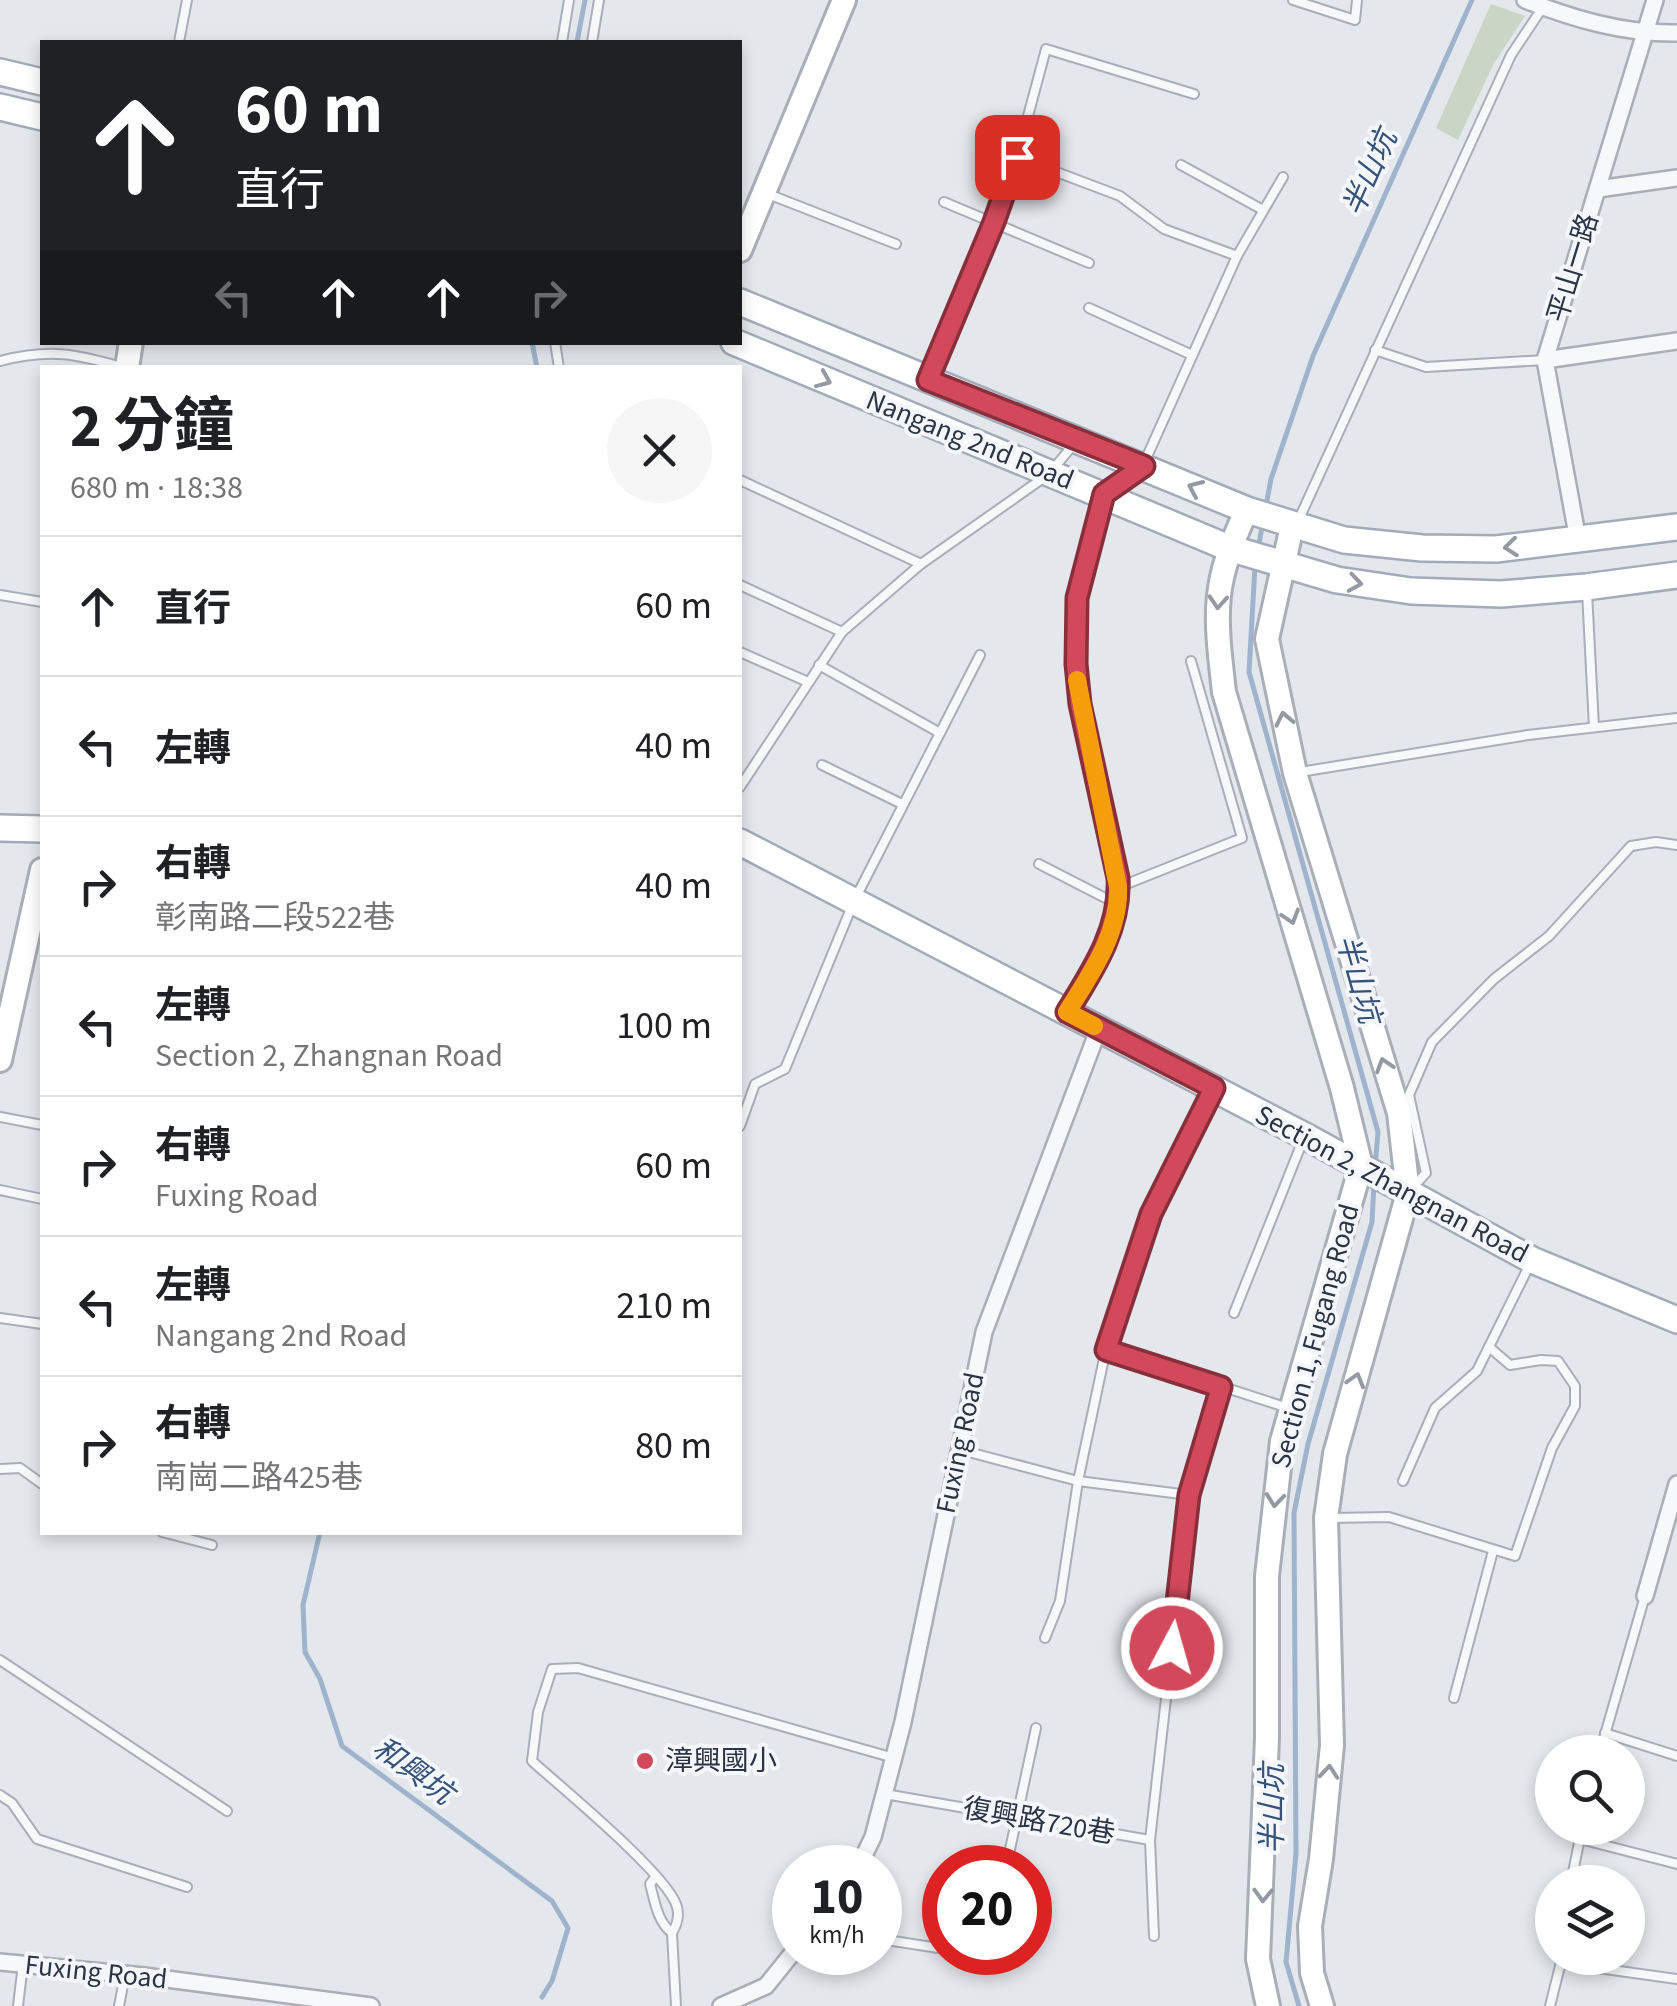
<!DOCTYPE html>
<html lang="zh-TW">
<head>
<meta charset="utf-8">
<style>
	:root { --surface:#fff; --page:#f6f6f6; --text:#202124; --muted:#757577; --line:#e0e0e0 }
	body { margin:0; font-family:"Source Sans 3","Noto Sans TC",sans-serif; background:var(--page); color:var(--text); height:100vh; display:flex; flex-direction:column; font-size:38px; white-space:nowrap }
	* { box-sizing:border-box; margin:0 }
	p { font-size:32px; color:var(--muted) }
	.icon { flex:none; width:55px; height:55px; fill:none; stroke:currentColor; stroke-width:2; stroke-linecap:round; stroke-linejoin:round }
	.map { position:relative; flex:1; overflow:hidden }
	.side { position:absolute; left:40px; top:365px; width:702px; height:1170px; display:flex; flex-direction:column; background:var(--surface); border-radius:0px; box-shadow:0 5px 15px #0003 }
	.side>* { flex:none }
	.guide { position:absolute; left:40px; top:40px; width:702px; height:305px; border-radius:0px; box-shadow:0 5px 15px #0003; background:#202124; color:#fff; overflow:hidden }
	.fabs { position:absolute; left:1535px; top:1735px; display:grid; gap:20px }
	.fabs a { display:grid; place-items:center; width:110px; height:110px; border-radius:50%; background:var(--surface); box-shadow:0 5px 15px #0003; font-size:50px }
	.speed { position:absolute; left:772px; top:1845px; display:flex; gap:20px; font-size:50px; font-weight:700; text-align:center }
	.speed>* { display:grid; place-content:center; width:130px; height:130px; border-radius:50%; background:var(--surface); box-shadow:0 5px 15px #0003; line-height:1 }
	.speed small { font-size:25px; font-weight:400 }
	.speed .limit { border:15px solid #d22; background:#fff; color:#111 }
	.pin { position:absolute; display:grid; place-items:center; width:85px; height:85px; color:#fff; margin:-42px; border-radius:20px; box-shadow:0 5px 15px #0006 }
	.me { position:absolute; width:110px; margin:-55px; rotate:6deg; stroke-linejoin:round; filter:drop-shadow(0 0 8px #0008) }
	.turn { display:flex; align-items:center; gap:35px; height:210px; padding:0 30px; font-size:45px }
	.turn .icon { width:130px; height:130px; stroke-width:2.5 }
	.turn b { display:block; font-size:70px; line-height:85px }
	.lanes { display:flex; align-items:center; height:95px; padding:0 30px; background:#0003; justify-content:center; gap:50px; direction:ltr }
	.lanes .off { opacity:.35 }
	.round { display:grid; place-items:center; flex:none; width:105px; height:105px; border-radius:52px; background:var(--page) }
	.head { display:flex; align-items:center; justify-content:space-between; height:170px; padding:0 30px }
	h1 { font-size:60px; font-weight:700; line-height:75px }
	ul { padding:0; list-style:none }
	li { display:flex; align-items:center; gap:30px; height:140px; padding:0 30px; border-top:2px solid var(--line) }
	li div { flex:1 }
	li b { display:block; font-size:38px }
	li em { font-style:normal }
	.map>svg:first-child { display:block }
	.green { fill:#c9d6c5 }
	.lines { fill:none; stroke-linecap:round; stroke-linejoin:round }
	.stream { stroke:#9fb4cc; stroke-width:5 }
	.lane-casing { stroke:#a9aeb7; stroke-width:12 }
	.street-casing { stroke:#a9aeb7; stroke-width:20 }
	.secondary-casing { stroke:#a9aeb7; stroke-width:28 }
	.primary-casing { stroke:#a3abb8; stroke-width:30 }
	.lane { stroke:#f7f8fa; stroke-width:8 }
	.street { stroke:#f7f8fa; stroke-width:15 }
	.secondary { stroke:#fff; stroke-width:22 }
	.primary { stroke:#fff; stroke-width:25 }
	.oneway { stroke:#959aa2 }
	.route-casing { stroke:#882f3b; stroke-width:25 }
	.route { stroke:#d1495b; stroke-width:18 }
	.slow { stroke:#f59e0b; stroke-width:18 }
	.poi-dot { fill:#d1495b; stroke:#f4f6f9; stroke-width:4 }
	.labels { text-anchor:middle; dominant-baseline:central; stroke-width:8; stroke-linejoin:round; paint-order:stroke }
	.street-label { font-size:28px; fill:#2b3445; stroke:#f4f6f9 }
	.poi-label { font-size:28px; fill:#2b3445; stroke:#f4f6f9; text-anchor:start }
	.water-label { font-size:30px; font-style:italic; fill:#34527a; stroke:#f4f6f9 }
</style>
</head>
<body>
<div class="map">
<svg width="1677" height="2006" viewBox="0 0 1677 2006">
	<rect width="100%" height="100%" fill="#e4e7ec"/>
	<polygon class="green" points="1491,4 1525,16 1493,65 1458,140 1436,128"/>
	<g class="lines">
		<g class="stream">
			<polyline points="577,42 585,0"/>
			<polyline points="532,342 537,368"/>
			<polyline points="1266,506 1271,479 1313,356 1472,0"/>
			<polyline points="1258,550 1263,521"/>
			<polyline points="1255,566 1249,672 1378,1132 1375,1167"/>
			<polyline points="320,1532 303,1605 305,1652 320,1679 342,1746 552,1901 568,1928 552,1981 542,1997"/>
			<polyline points="1299,2006 1286,1962 1296,1853 1294,1513 1308,1444 1372,1222 1374,1183"/>
		</g>
		<g class="lane-casing">
			<g id="lane">
				<polyline points="1293,0 1355,20 1357,0"/>
				<polyline points="179,42 187,0"/>
				<polyline points="562,42 569,0"/>
				<polyline points="592,42 599,0"/>
				<polyline points="1017,157 1120,196 1164,229 1237,256"/>
				<polyline points="1181,165 1263,210"/>
				<polyline points="768,194 896,244"/>
				<polyline points="944,202 1089,263"/>
				<polyline points="1089,308 1192,355"/>
				<polyline points="555,342 559,368"/>
				<polyline points="1375,350 1426,367 1545,360"/>
				<path d="M0,361C52,348 76,354 126,368"/>
				<polyline points="930,376 994,223 1017,157 1046,49 1194,94"/>
				<polyline points="1145,461 1237,256 1283,177"/>
				<polyline points="740,480 921,564"/>
				<polyline points="1299,519 1511,55 1543,7"/>
				<polyline points="740,585 842,632"/>
				<polyline points="1587,592 1594,727"/>
				<polyline points="0,595 42,602"/>
				<polyline points="740,652 808,682"/>
				<polyline points="819,665 940,733"/>
				<polyline points="822,765 902,804"/>
				<polyline points="1300,772 1528,735 1677,718"/>
				<polyline points="740,787 842,632 921,564 1049,474 1074,444"/>
				<polyline points="1039,864 1115,903"/>
				<polyline points="1119,887 1242,838 1191,661"/>
				<polyline points="0,1117 42,1125"/>
				<polyline points="740,1126 755,1084 785,1069 854,901 980,655"/>
				<polyline points="1414,1186 1426,1173 1409,1095 1432,1042 1494,979 1549,936 1631,846 1656,842 1677,845"/>
				<polyline points="0,1190 42,1199"/>
				<polyline points="1234,1313 1303,1140"/>
				<polyline points="0,1318 42,1324"/>
				<polyline points="1106,1349 1288,1408"/>
				<polyline points="961,1450 1078,1481 1189,1495 1150,1840 1154,1936"/>
				<polyline points="0,1469 20,1468 42,1484"/>
				<polyline points="1403,1481 1435,1408 1477,1371 1530,1264"/>
				<polyline points="1189,1495 1221,1387"/>
				<polyline points="1331,1518 1389,1517 1515,1556 1552,1448 1575,1406 1575,1386 1558,1361 1541,1360 1510,1365 1489,1347"/>
				<polyline points="162,1532 212,1545"/>
				<polyline points="1045,1638 1060,1601 1078,1481 1106,1349 1151,1214 1211,1092"/>
				<polyline points="0,1660 227,1811"/>
				<polyline points="1454,1698 1493,1551"/>
				<polyline points="1605,1733 1677,1756"/>
				<polyline points="1600,1752 1645,1596"/>
				<polyline points="885,1794 1150,1840"/>
				<polyline points="0,1795 12,1803 37,1839 187,1887"/>
				<polyline points="1580,1839 1677,1864"/>
				<polyline points="1006,1868 1036,1728"/>
				<path d="M656,1876L650,1884C655,1902 657,1921 672,1933"/>
				<polyline points="1571,1882 1582,1828"/>
				<polyline points="880,1939 945,1949"/>
				<polyline points="966,1952 990,1956 991,1952"/>
				<polyline points="1562,1963 1677,1979"/>
				<polyline points="18,2006 23,1964"/>
				<polyline points="119,2006 125,1975"/>
				<path d="M676,2006L672,1933C677,1925 680,1914 676,1904C663,1871 563,1789 532,1761L538,1712L552,1669L578,1668L894,1758"/>
				<polyline points="1550,2006 1562,1958"/>
			</g>
		</g>
		<g class="street-casing">
			<g id="street">
				<path d="M1525,0C1574,19 1624,34 1677,33"/>
				<polyline points="1598,189 1677,178"/>
				<polyline points="1545,360 1677,341"/>
				<polyline points="1578,540 1545,360 1655,0"/>
				<path d="M1067,1012C1093,970 1121,928 1118,878L1080,704L1076,664L1077,598L1104,495L1143,465"/>
				<polyline points="1645,1596 1677,1484"/>
				<polyline points="858,1868 873,1837 903,1722 984,1332 1099,1028"/>
				<polyline points="0,1962 144,1976 371,2006"/>
				<polyline points="721,2006 766,1986 795,1950"/>
			</g>
		</g>
		<g class="secondary-casing">
			<g id="secondary">
				<polyline points="740,250 844,0"/>
				<polyline points="127,368 131,342"/>
				<path d="M1247,510C1211,584 1215,613 1224,692L1342,1088L1361,1166L1282,1441L1267,1576V1738L1258,1959L1268,2006"/>
				<polyline points="1292,526 1267,639 1295,773 1399,1113 1408,1193 1335,1454 1326,1518 1332,1745 1321,1859 1310,1926 1312,1973 1322,2006"/>
				<polyline points="0,1060 42,870"/>
			</g>
		</g>
		<g class="primary-casing">
			<g id="primary">
				<polyline points="0,72 42,82"/>
				<polyline points="0,107 42,117"/>
				<polyline points="740,302 1247,510 1344,540 1422,548 1496,549 1677,527"/>
				<polyline points="734,342 1229,548 1337,580 1411,591 1501,594 1586,587 1677,575"/>
				<polyline points="0,828 42,829"/>
				<polyline points="740,842 1305,1136 1532,1260 1677,1320"/>
			</g>
		</g>
		<use href="#lane" class="lane"/>
		<use href="#street" class="street"/>
		<use href="#secondary" class="secondary"/>
		<use href="#primary" class="primary"/>
	</g>
	<defs><path id="oneway-chevron" d="M-2-3.5L2.5 0L-2 3.5" fill="none" stroke-width="1.6" stroke-linecap="round" stroke-linejoin="round" transform="scale(2.5)"/></defs>
	<g class="oneway">
		<use href="#oneway-chevron" transform="translate(824 380) rotate(23)"/>
		<use href="#oneway-chevron" transform="translate(1195 488) rotate(-156)"/>
		<use href="#oneway-chevron" transform="translate(1511 547) rotate(174)"/>
		<use href="#oneway-chevron" transform="translate(1355 583) rotate(9)"/>
		<use href="#oneway-chevron" transform="translate(1218 602) rotate(94)"/>
		<use href="#oneway-chevron" transform="translate(1284 719) rotate(-102)"/>
		<use href="#oneway-chevron" transform="translate(1291 917) rotate(73)"/>
		<use href="#oneway-chevron" transform="translate(1384 1065) rotate(-107)"/>
		<use href="#oneway-chevron" transform="translate(1356 1380) rotate(-74)"/>
		<use href="#oneway-chevron" transform="translate(1275 1500) rotate(96)"/>
		<use href="#oneway-chevron" transform="translate(1329 1772) rotate(-85)"/>
		<use href="#oneway-chevron" transform="translate(1263 1895) rotate(92)"/>
	</g>
	<g class="lines">
		<g class="route-casing">
			<path id="route" d="M1017,157L994,222L928,380L1144,466L1104,494L1077,598L1076,664L1080,704L1118,878C1121,928 1093,970 1067,1012L1214,1088L1151,1214L1106,1350L1221,1387L1189,1495L1172,1648"/>
		</g>
		<use href="#route" class="route"/>
		<path class="slow" d="M1077,680L1118,887C1120,932 1091,974 1067,1012L1094,1026"/>
	</g>
	<circle class="poi-dot" cx="645" cy="1761" r="10"/>
	<g class="labels">
		<g class="street-label">
			<text transform="translate(1573 268) rotate(-73)">平山一路</text>
			<text transform="translate(970 440) rotate(22)">Nangang 2nd Road</text>
			<text transform="translate(1392 1184) rotate(28)">Section 2, Zhangnan Road</text>
			<text transform="translate(1315 1336) rotate(-75)">Section 1, Fugang Road</text>
			<text transform="translate(960 1443) rotate(-78)">Fuxing Road</text>
			<text transform="translate(1039 1821) rotate(10)">復興路720巷</text>
			<text transform="translate(96 1972) rotate(6)">Fuxing Road</text>
		</g>
		<g class="poi-label">
			<text x="665" y="1761">漳興國小</text>
		</g>
		<g class="water-label">
			<text transform="translate(1370 173) rotate(-66)">半山坑</text>
			<text transform="translate(1358 979) rotate(74)">半山坑</text>
			<text transform="translate(413 1771) rotate(36)">和興坑</text>
			<text transform="translate(1272 1809) rotate(-90)">半山坑</text>
		</g>
	</g>
</svg>
<div class="fabs">
<a><svg class="icon" aria-label="search" viewBox="0 0 24 24"><circle cx="10" cy="10" r="6"/><path d="M15 15l6 6"/></svg></a>
<a><svg class="icon" aria-label="layers" viewBox="0 0 24 24"><path d="M12 4l9 5-9 5-9-5zM3 14l9 5 9-5"/></svg></a>
</div>
<div class="speed"><div>10<small>km/h</small></div><div class="limit">20</div></div>
<div class="pin" style="left:1017px;top:157px;background:#d93025"><svg class="icon" aria-label="arrive" viewBox="0 0 24 24"><path d="M6 21V4h12l-3 4 3 4H6"/></svg></div>
<svg class="me" style="left:1172px;top:1648px" viewBox="-20 -20 40 40"><circle r="17" fill="#d1495b" stroke="#fff" stroke-width="3"/><path d="M0-11L8 9 0 5-8 9z" fill="#fff"/></svg>
<div class="guide">
<div class="turn"><svg class="icon" aria-label="ahead" viewBox="0 0 24 24"><path d="M12 20V5M6 11l6-6 6 6"/></svg><div><b>60 m</b>直行</div></div>
<div class="lanes"><svg class="icon off" aria-label="left" viewBox="0 0 24 24"><path d="M17 20v-9H6M10 6l-5 5 5 5"/></svg><svg class="icon" aria-label="ahead" viewBox="0 0 24 24"><path d="M12 20V5M6 11l6-6 6 6"/></svg><svg class="icon" aria-label="ahead" viewBox="0 0 24 24"><path d="M12 20V5M6 11l6-6 6 6"/></svg><svg class="icon off" aria-label="right" viewBox="0 0 24 24"><path d="M7 20v-9h11M14 6l5 5-5 5"/></svg></div>
</div>
<section class="side">
<div class="head"><div><h1>2 分鐘</h1><p>680 m · 18:38</p></div><a class="round"><svg class="icon" aria-label="close" viewBox="0 0 24 24"><path d="M6 6l12 12M18 6L6 18"/></svg></a></div>
<ul>
<li><svg class="icon" aria-label="ahead" viewBox="0 0 24 24"><path d="M12 20V5M6 11l6-6 6 6"/></svg><div><b>直行</b></div><em>60 m</em></li>
<li><svg class="icon" aria-label="left" viewBox="0 0 24 24"><path d="M17 20v-9H6M10 6l-5 5 5 5"/></svg><div><b>左轉</b></div><em>40 m</em></li>
<li><svg class="icon" aria-label="right" viewBox="0 0 24 24"><path d="M7 20v-9h11M14 6l5 5-5 5"/></svg><div><b>右轉</b><p>彰南路二段522巷</p></div><em>40 m</em></li>
<li><svg class="icon" aria-label="left" viewBox="0 0 24 24"><path d="M17 20v-9H6M10 6l-5 5 5 5"/></svg><div><b>左轉</b><p>Section 2, Zhangnan Road</p></div><em>100 m</em></li>
<li><svg class="icon" aria-label="right" viewBox="0 0 24 24"><path d="M7 20v-9h11M14 6l5 5-5 5"/></svg><div><b>右轉</b><p>Fuxing Road</p></div><em>60 m</em></li>
<li><svg class="icon" aria-label="left" viewBox="0 0 24 24"><path d="M17 20v-9H6M10 6l-5 5 5 5"/></svg><div><b>左轉</b><p>Nangang 2nd Road</p></div><em>210 m</em></li>
<li><svg class="icon" aria-label="right" viewBox="0 0 24 24"><path d="M7 20v-9h11M14 6l5 5-5 5"/></svg><div><b>右轉</b><p>南崗二路425巷</p></div><em>80 m</em></li>
</ul>
</section>
</div>
</body>
</html>
